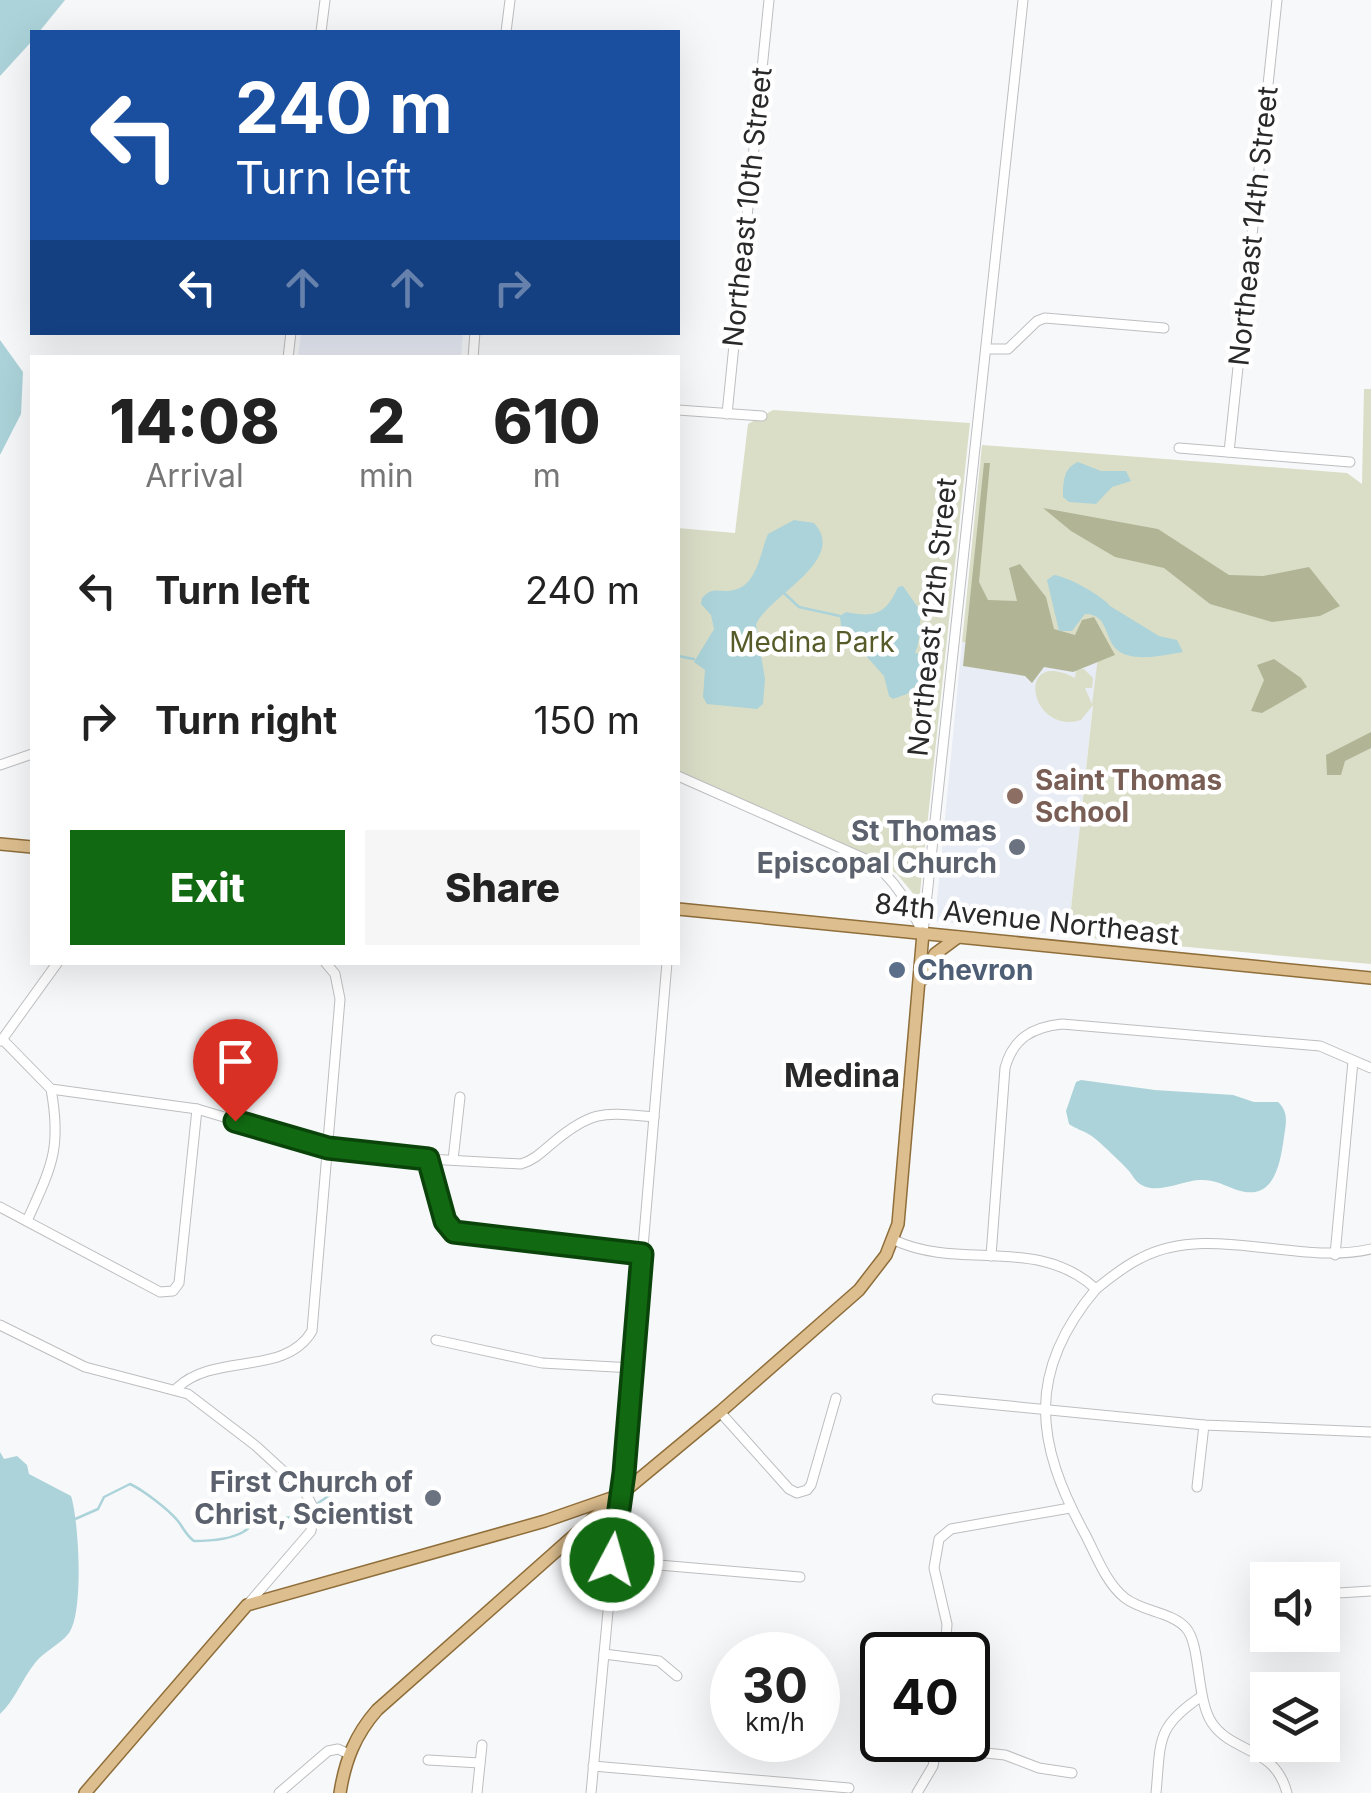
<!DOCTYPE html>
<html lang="en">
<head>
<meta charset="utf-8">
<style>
	:root { --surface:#fff; --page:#f6f6f6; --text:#222; --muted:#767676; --accent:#116911 }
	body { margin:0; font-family:Inter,sans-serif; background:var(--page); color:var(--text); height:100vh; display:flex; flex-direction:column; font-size:38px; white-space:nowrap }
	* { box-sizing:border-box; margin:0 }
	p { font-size:32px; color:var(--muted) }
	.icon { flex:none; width:55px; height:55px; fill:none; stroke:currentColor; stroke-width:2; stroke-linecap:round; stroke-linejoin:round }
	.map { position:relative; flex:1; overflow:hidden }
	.side { position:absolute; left:30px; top:355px; width:650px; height:610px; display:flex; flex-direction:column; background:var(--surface); border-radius:0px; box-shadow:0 10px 40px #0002 }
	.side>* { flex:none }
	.guide { position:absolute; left:30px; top:30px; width:650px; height:305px; border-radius:0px; box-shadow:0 10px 40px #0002; background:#1a4fa0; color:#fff; overflow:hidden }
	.tools { position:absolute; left:1250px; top:1562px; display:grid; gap:20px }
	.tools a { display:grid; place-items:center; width:90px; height:90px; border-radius:0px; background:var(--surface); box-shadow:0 10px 40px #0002; font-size:50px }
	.speed { position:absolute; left:710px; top:1632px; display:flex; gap:20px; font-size:50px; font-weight:700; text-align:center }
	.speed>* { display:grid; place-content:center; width:130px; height:130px; border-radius:50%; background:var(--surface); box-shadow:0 10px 40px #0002; line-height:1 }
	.speed small { font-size:25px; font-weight:400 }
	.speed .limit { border:5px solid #111; border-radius:15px; background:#fff; color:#111 }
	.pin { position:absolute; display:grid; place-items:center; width:85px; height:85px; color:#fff; margin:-102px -42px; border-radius:50% 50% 50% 0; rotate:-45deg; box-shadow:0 0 10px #0007 }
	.pin .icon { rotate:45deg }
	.me { position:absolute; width:110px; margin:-55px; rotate:6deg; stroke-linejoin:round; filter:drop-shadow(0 0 8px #0008) }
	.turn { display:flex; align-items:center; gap:35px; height:210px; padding:0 40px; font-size:45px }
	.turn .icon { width:130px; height:130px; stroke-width:2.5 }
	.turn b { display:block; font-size:70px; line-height:85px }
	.lanes { display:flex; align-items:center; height:95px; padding:0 40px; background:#0003; justify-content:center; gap:50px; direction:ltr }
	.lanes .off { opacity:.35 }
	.eta { display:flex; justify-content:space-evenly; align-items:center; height:170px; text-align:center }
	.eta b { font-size:60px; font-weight:800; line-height:70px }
	.button { display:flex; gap:20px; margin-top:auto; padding:20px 40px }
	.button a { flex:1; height:115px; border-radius:0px; background:var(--accent); color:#fff; font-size:40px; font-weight:800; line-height:115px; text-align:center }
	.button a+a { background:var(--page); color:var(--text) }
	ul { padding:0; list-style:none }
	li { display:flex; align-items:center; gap:30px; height:130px; padding:0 40px }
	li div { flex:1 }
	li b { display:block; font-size:38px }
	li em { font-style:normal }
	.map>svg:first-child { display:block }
	.built { fill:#e8ecf5 }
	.green { fill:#dbdec7 }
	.forest { fill:#b1b596 }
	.water { fill:#abd3d9 }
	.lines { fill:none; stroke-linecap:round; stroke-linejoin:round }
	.stream { stroke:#abd3d9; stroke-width:2.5 }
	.minor-casing { stroke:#bdbec0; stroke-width:11 }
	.major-casing { stroke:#8f6e3a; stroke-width:14 }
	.minor { stroke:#fff; stroke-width:9 }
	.major { stroke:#ddbe8e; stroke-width:11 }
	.route-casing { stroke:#0b440b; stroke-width:25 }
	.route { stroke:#116911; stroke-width:18 }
	.education-dot { fill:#8d6e63; stroke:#fff; stroke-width:4 }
	.worship-dot { fill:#6b7280; stroke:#fff; stroke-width:4 }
	.service-dot { fill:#5c6f8a; stroke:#fff; stroke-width:4 }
	.labels { text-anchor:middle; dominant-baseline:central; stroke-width:9; stroke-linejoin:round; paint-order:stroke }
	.street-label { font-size:28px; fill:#29292a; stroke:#fff }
	.park-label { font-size:28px; fill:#575b29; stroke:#fff }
	.education-label { font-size:28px; font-weight:bold; fill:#785e54; stroke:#fff; text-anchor:start }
	.worship-label { font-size:28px; font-weight:bold; fill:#5b616d; stroke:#fff; text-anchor:end }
	.service-label { font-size:28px; font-weight:bold; fill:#4e5e75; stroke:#fff; text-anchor:start }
	.quarter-label { font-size:32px; font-weight:bold; fill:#29292a; stroke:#fff }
</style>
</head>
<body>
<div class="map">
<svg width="1371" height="1793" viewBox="0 0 1371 1793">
	<rect width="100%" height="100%" fill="#f7f8fa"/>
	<g class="built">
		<polygon points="301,333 301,332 463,333 461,357 298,357"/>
		<polygon points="962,642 1098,657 1068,936 935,921"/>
	</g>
	<g class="green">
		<path d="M1364,389H1371V964L1068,936L1093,705L1081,720C1029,736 1014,646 1075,678L1076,669H1084L1093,678L1092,688H1085L1092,704L1098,657L962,642L982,445L1347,473L1362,484Z"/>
		<polygon points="773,410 970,423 920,893 916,897 897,874 864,853 678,772 678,528 735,533 748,424"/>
	</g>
	<g class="forest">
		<polygon points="984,463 990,463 979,582 988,600 1017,601 1009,568 1020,564 1046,597 1054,629 1075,635 1082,620 1094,617 1115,655 1073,672 1044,667 1032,683 1025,676 963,666"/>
		<polygon points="1043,508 1158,529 1229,575 1263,576 1309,567 1340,606 1320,616 1272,622 1210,604 1164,568 1115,557 1071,531"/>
		<polygon points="1274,659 1301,678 1307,687 1262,713 1251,711 1264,680 1257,665"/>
		<polygon points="1371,732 1371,748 1345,761 1341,775 1327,775 1326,755"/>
	</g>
	<g class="water">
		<polygon points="0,0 65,0 39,32 32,32 32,41 0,76"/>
		<polygon points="0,340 23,372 21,414 0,455"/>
		<path d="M1078,462L1101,471H1126L1131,481L1112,487L1096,504L1069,502L1063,497C1063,483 1063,468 1078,462Z"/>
		<path d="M794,520L814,523C848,560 772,593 756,624L765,679L763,704L757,709L707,704L703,697L705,670L694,662L714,629L711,615L701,604L702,598C710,590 713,590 725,591C757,592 759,555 768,534Z"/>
		<path d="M1054,575C1069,577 1101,595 1110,606L1159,636L1177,640L1183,652C1165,655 1136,662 1120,652C1103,641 1110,614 1085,614L1072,631H1059L1047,580Z"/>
		<path d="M903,586L921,612C919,626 921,641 915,653L926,655L922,665L924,677L907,694L893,699L889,696L884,676L860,649L846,642L842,636L840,616L846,612C875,618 886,614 898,587Z"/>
		<path d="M1081,1080L1155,1090L1233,1095L1254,1102H1278C1289,1112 1286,1123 1284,1137C1280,1165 1274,1202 1237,1190C1223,1185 1215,1179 1199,1180C1183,1181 1162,1192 1146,1187C1136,1183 1135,1179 1129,1171C1126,1167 1096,1138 1090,1135C1084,1131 1076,1129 1069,1124L1066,1111L1076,1082Z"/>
		<path d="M0,1452L4,1459L17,1456L27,1465L29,1474L71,1496C79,1521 84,1613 69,1633C60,1645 44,1651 35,1663C22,1679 15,1700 0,1714Z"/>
	</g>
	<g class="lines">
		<g class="stream">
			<polyline points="784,593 799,607 840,616"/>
			<polyline points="926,655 935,655"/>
			<polyline points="678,656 694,659"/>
			<polyline points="318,1503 351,1481"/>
			<path d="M73,1520L98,1509L104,1497L130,1484C143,1490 168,1509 178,1521C184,1529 186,1535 194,1541C209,1541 231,1539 243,1532C256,1524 243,1528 257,1523C273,1518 292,1520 306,1511"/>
		</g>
		<g class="minor-casing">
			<g id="minor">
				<polyline points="321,32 325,0"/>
				<polyline points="506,32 510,0"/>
				<polyline points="986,349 1008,349 1037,321 1045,318 1164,328"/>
				<polyline points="288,358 291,332"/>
				<polyline points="473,358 475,332"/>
				<polyline points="678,410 762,416"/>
				<polyline points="727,414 769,0"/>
				<polyline points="1179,448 1350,462"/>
				<polyline points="1229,452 1277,0"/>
				<polyline points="0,765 32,754"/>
				<path d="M678,776L870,861C896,880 909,905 923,933"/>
				<polyline points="923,933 1023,0"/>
				<path d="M3,1040L51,1089L197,1109L328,1148L428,1159L521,1164C535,1160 544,1150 555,1141C594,1109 605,1113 654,1117"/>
				<polyline points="1,1041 58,962"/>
				<polyline points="428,1159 445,1221 454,1232 642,1255"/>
				<polyline points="453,1160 460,1097"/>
				<polyline points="0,1207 160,1292 173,1291 179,1283 197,1109"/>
				<path d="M27,1221C51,1167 62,1150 51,1089"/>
				<path d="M894,1240C960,1271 1038,1235 1096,1289C1110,1278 1124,1266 1141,1258C1209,1222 1297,1266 1371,1249"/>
				<polyline points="1335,1255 1353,1061"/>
				<path d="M991,1256L1005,1068C1013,1038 1033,1027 1062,1024L1320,1046L1371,1068"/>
				<path d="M1096,1289C1026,1372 1035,1443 1085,1534C1096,1555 1106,1583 1125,1598C1143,1612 1172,1612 1186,1628C1201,1645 1196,1699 1212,1723C1233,1754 1275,1746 1287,1793"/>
				<polyline points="0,1325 85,1367 188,1394 256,1446 304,1490 314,1509 311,1531 249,1603"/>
				<polyline points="436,1340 542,1363 633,1368"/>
				<path d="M177,1388C214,1352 285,1377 312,1331L340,999L335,974L325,962"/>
				<polyline points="937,1399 1204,1425 1371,1432"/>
				<polyline points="720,1412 789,1489 797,1493 807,1490 811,1485 836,1398"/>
				<polyline points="1197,1487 1204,1425"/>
				<polyline points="612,1561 800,1577"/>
				<polyline points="1322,1594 1371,1591"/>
				<polyline points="604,1654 659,1661 677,1676"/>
				<polyline points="945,1655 947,1624 934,1568 939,1539 951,1529 1070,1508"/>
				<polyline points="938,1748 1005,1755 1039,1768 1072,1773"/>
				<polyline points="428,1760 480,1763"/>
				<polyline points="593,1766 849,1788"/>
				<polyline points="279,1793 328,1751 338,1749 349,1754"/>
				<polyline points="477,1793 482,1745"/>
				<polyline points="591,1793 617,1515 624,1473 667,962"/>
				<polyline points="917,1793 933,1766 938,1740"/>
				<path d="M1156,1793C1161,1741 1155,1727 1202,1696"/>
			</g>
		</g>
		<g class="major-casing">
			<g id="major">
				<polyline points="0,844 32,847"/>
				<polyline points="678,909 1371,978"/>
				<polyline points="923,979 935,954 958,937"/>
				<polyline points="85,1793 247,1605 545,1521 620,1495 720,1412 859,1290 886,1255 898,1224 923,933"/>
				<path d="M340,1793C345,1761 355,1735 377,1710L615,1499"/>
			</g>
		</g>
		<use href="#minor" class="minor"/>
		<use href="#major" class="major"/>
	</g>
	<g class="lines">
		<g class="route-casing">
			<polyline id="route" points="235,1121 328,1148 428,1159 445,1221 454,1232 642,1254 624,1473 612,1560"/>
		</g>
		<use href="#route" class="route"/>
	</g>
	<circle class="education-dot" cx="1015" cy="796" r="10"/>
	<g class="worship-dot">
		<circle cx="1017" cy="847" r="10"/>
		<circle cx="433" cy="1498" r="10"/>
	</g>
	<circle class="service-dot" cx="897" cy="970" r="10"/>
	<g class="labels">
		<g class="street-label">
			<text transform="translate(747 207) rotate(-84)">Northeast 10th Street</text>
			<text transform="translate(1253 226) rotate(-84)">Northeast 14th Street</text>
			<text transform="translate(932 617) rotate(-84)">Northeast 12th Street</text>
			<text transform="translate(1027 919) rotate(6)">84th Avenue Northeast</text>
		</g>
		<g class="park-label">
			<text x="812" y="642">Medina Park</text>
		</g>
		<g class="education-label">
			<text x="1035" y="780">Saint Thomas<tspan x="1035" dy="32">School</tspan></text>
		</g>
		<g class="worship-label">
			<text x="997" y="831">St Thomas<tspan x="997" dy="32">Episcopal Church</tspan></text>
			<text x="413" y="1482">First Church of<tspan x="413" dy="32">Christ, Scientist</tspan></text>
		</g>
		<g class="service-label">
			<text x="917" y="970">Chevron</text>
		</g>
		<g class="quarter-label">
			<text x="842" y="1075">Medina</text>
		</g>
	</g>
</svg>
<div class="tools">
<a><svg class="icon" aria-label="sound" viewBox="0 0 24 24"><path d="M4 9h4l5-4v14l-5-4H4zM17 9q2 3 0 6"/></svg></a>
<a><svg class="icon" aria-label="layers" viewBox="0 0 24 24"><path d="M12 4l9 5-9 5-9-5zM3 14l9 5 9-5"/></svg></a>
</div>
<div class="speed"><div>30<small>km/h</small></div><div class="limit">40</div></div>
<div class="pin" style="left:235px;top:1121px;background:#d93025"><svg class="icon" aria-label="arrive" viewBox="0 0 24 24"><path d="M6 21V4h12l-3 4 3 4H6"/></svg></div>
<svg class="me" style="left:612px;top:1560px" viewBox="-20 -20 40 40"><circle r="17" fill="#116911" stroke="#fff" stroke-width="3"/><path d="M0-11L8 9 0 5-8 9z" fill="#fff"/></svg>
<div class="guide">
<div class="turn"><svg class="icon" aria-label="left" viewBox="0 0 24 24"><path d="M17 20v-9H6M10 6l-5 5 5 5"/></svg><div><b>240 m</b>Turn left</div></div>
<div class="lanes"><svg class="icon" aria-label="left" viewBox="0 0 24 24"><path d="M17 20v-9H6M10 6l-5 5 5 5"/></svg><svg class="icon off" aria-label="ahead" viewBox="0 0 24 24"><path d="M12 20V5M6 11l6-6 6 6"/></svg><svg class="icon off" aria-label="ahead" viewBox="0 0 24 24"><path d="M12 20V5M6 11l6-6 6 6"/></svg><svg class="icon off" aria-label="right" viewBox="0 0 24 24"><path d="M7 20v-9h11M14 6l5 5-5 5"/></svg></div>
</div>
<section class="side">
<div class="eta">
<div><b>14:08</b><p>Arrival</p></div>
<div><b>2</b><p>min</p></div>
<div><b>610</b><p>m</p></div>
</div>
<ul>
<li><svg class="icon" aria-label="left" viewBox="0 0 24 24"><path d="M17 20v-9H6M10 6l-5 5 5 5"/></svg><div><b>Turn left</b></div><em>240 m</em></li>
<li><svg class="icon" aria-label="right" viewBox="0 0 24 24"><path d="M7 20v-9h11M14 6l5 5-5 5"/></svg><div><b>Turn right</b></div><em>150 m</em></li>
</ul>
<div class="button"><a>Exit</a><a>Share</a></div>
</section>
</div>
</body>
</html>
